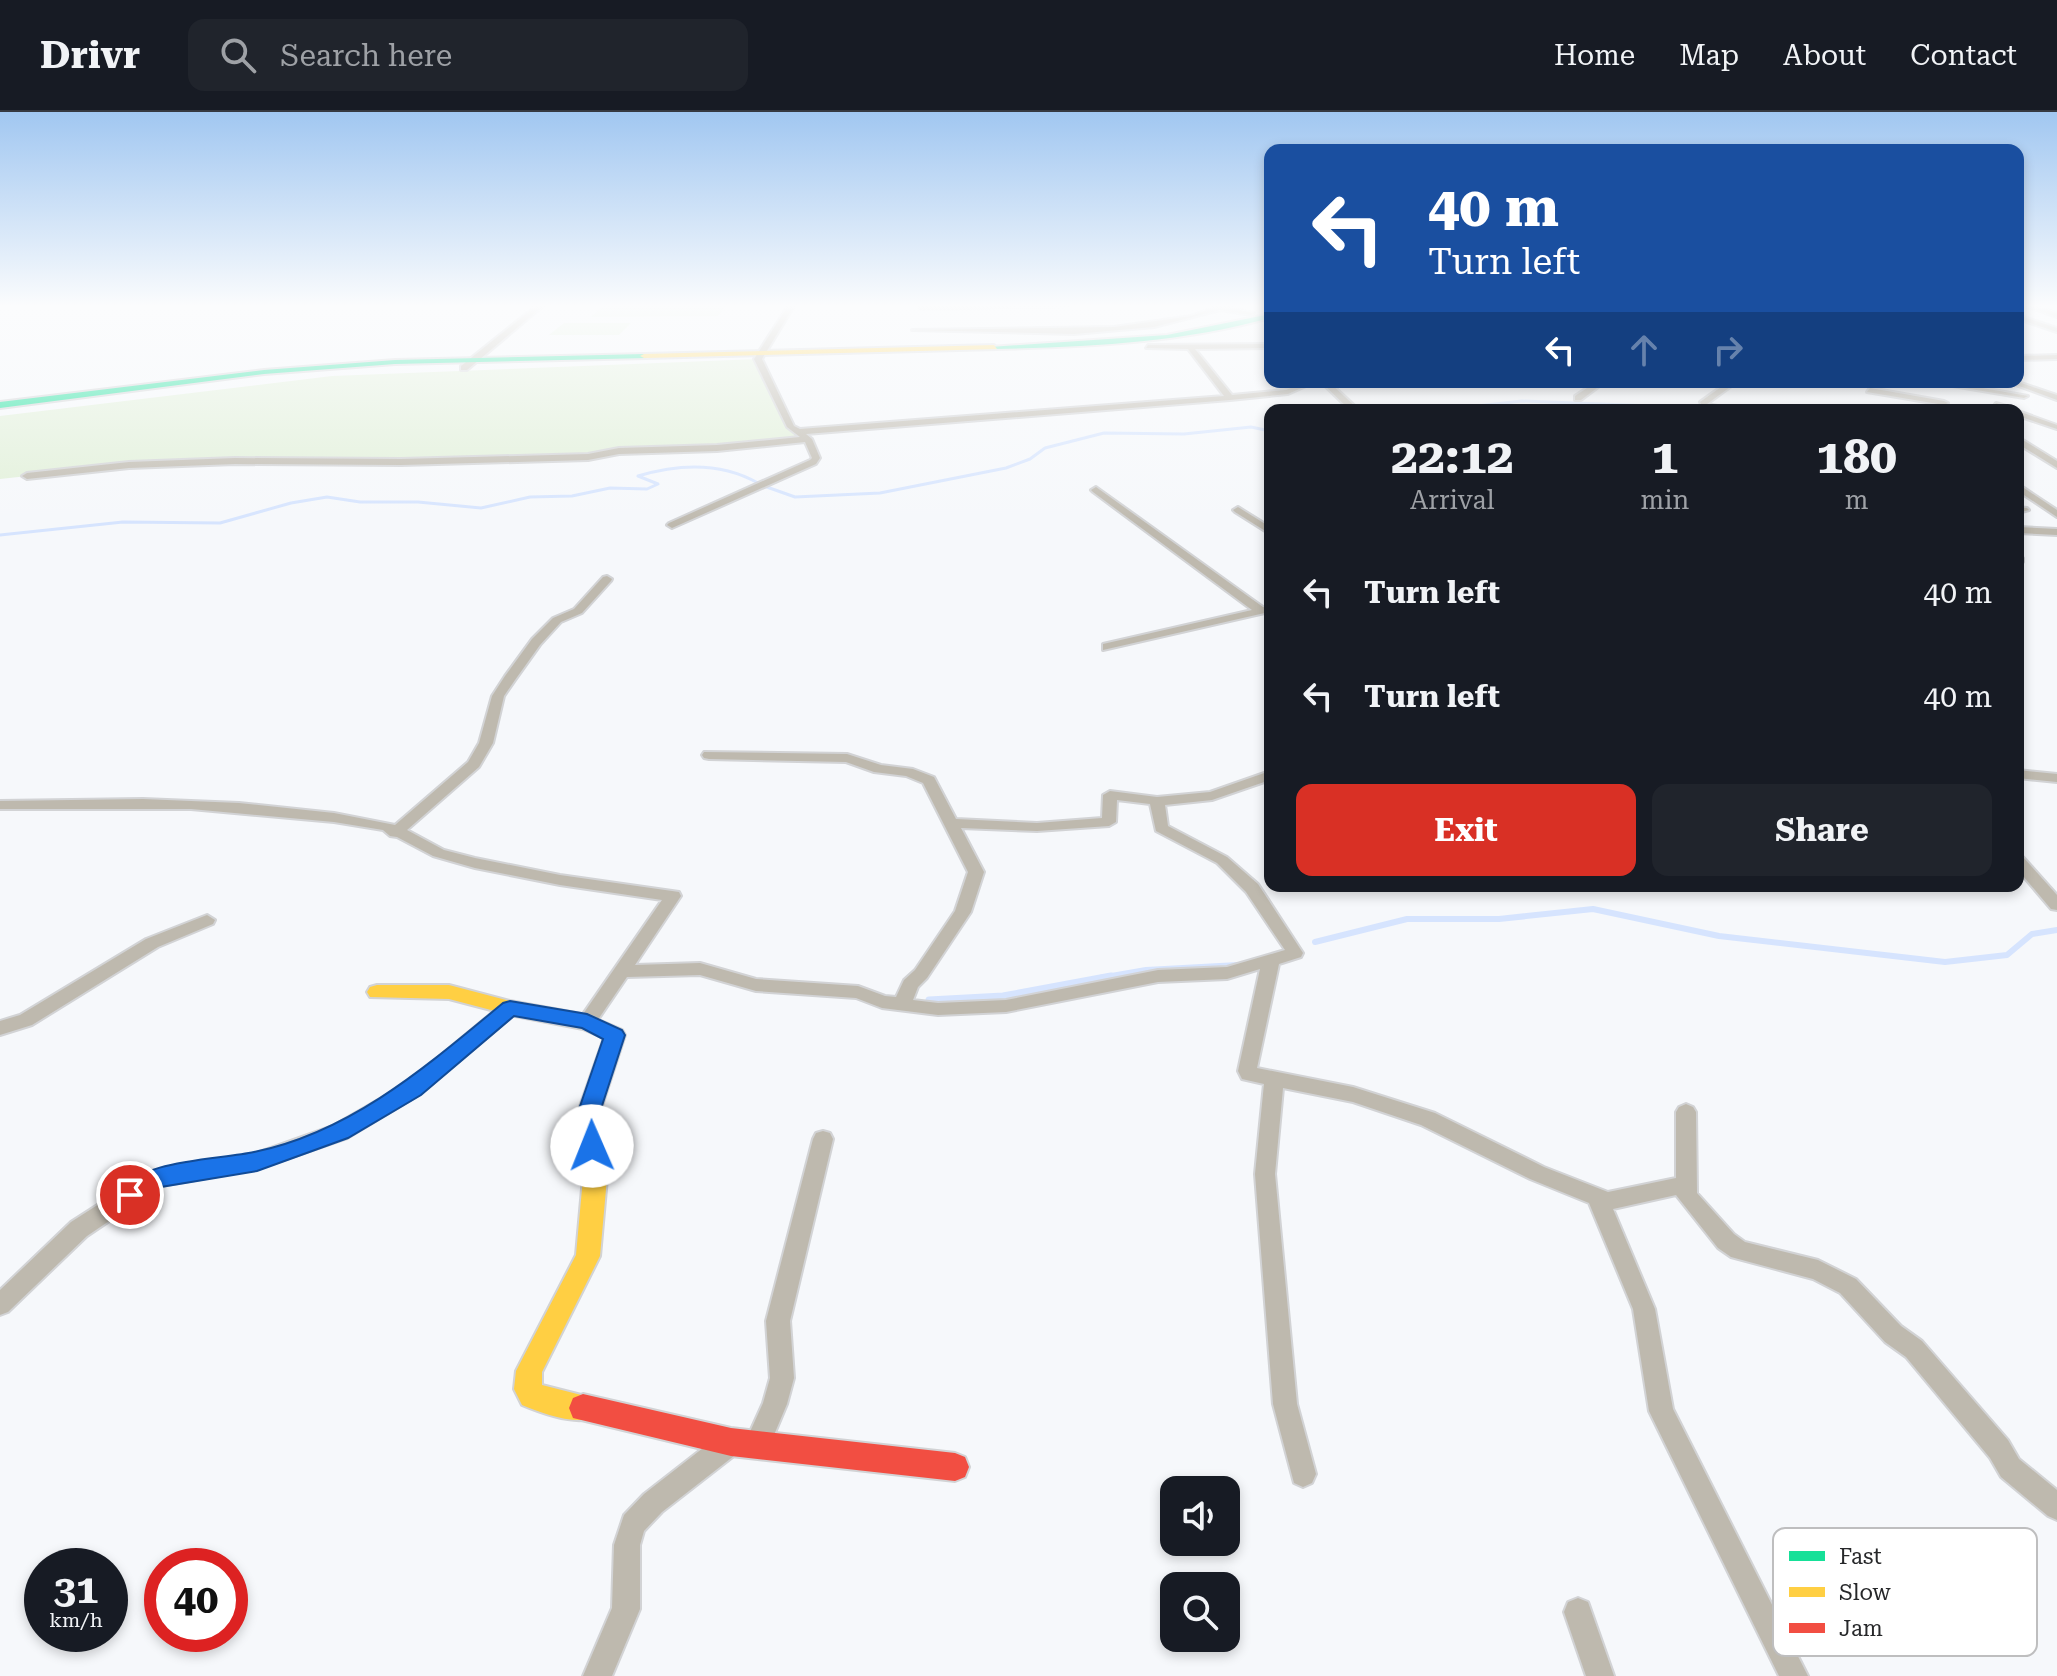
<!DOCTYPE html>
<html lang="en">
<head>
<meta charset="utf-8">
<style>
	:root { --surface:#171b24; --page:#20242c; --text:#f1f3f6; --muted:#9ea1a6; --line:#363941; --accent:#d93025 }
	body { margin:0; font-family:"Roboto Serif",serif; background:var(--page); color:var(--text); height:100vh; display:flex; flex-direction:column; font-size:30px; white-space:nowrap }
	* { box-sizing:border-box; margin:0 }
	p { font-size:26px; color:var(--muted) }
	.icon { flex:none; width:44px; height:44px; fill:none; stroke:currentColor; stroke-width:2; stroke-linecap:round; stroke-linejoin:round }
	.map { position:relative; flex:1; overflow:hidden }
	.details { position:absolute; left:1264px; top:292px; width:760px; height:488px; display:flex; flex-direction:column; background:var(--surface); border-radius:16px; box-shadow:0 4px 12px #0003 }
	.details>* { flex:none }
	.hud { position:absolute; left:1264px; top:32px; width:760px; height:244px; border-radius:16px; box-shadow:0 4px 12px #0003; background:#1a4fa0; color:#fff; overflow:hidden }
	.controls { position:absolute; left:1160px; top:1364px; display:grid; gap:16px }
	.controls a { display:grid; place-items:center; width:80px; height:80px; border-radius:16px; background:var(--surface); box-shadow:0 4px 12px #0003; font-size:40px }
	.speed { position:absolute; left:24px; top:1436px; display:flex; gap:16px; font-size:40px; font-weight:700; text-align:center }
	.speed>* { display:grid; place-content:center; width:104px; height:104px; border-radius:50%; background:var(--surface); box-shadow:0 4px 12px #0003; line-height:1 }
	.speed small { font-size:20px; font-weight:400 }
	.speed .limit { border:12px solid #d22; background:#fff; color:#111 }
	.pin { position:absolute; display:grid; place-items:center; width:68px; height:68px; color:#fff; margin:-34px; border:4px solid #fff; border-radius:50%; box-shadow:0 2px 8px #0007 }
	.me { position:absolute; width:88px; margin:-44px; rotate:359deg; stroke-linejoin:round; filter:drop-shadow(0 0 6px #0008) }
	.turn { display:flex; align-items:center; gap:28px; height:168px; padding:0 32px; font-size:36px }
	.turn .icon { width:104px; height:104px; stroke-width:2.5 }
	.turn b { display:block; font-size:56px; line-height:68px }
	.lanes { display:flex; align-items:center; height:76px; padding:0 32px; background:#0003; justify-content:center; gap:40px; direction:ltr }
	.lanes .off { opacity:.35 }
	.eta { display:flex; justify-content:space-evenly; align-items:center; height:136px; text-align:center }
	.eta b { font-size:48px; font-weight:700; line-height:56px }
	.action { display:flex; gap:16px; margin-top:auto; padding:16px 32px }
	.action a { flex:1; height:92px; border-radius:16px; background:var(--accent); color:#fff; font-size:32px; font-weight:700; line-height:92px; text-align:center }
	.action a+a { background:var(--page); color:var(--text) }
	ul { padding:0; list-style:none }
	li { display:flex; align-items:center; gap:24px; height:104px; padding:0 32px }
	li div { flex:1 }
	li b { display:block; font-size:30px }
	li em { font-style:normal }
	header { display:flex; align-items:center; gap:48px; box-sizing:border-box; height:112px; padding:0 40px; background:var(--surface); border-bottom:2px solid var(--line) }
	header strong { font-size:38px }
	nav { display:flex; gap:44px; margin-inline-start:auto; font-size:28px }
	.search { width:560px; height:72px; background:var(--page); display:flex; align-items:center; gap:20px; box-sizing:border-box; padding:0 28px; border-radius:16px; color:var(--muted); font-size:30px }
	.map>svg:first-child { display:block }
	.green { fill:#e1f0d8 }
	.lines { fill:none; stroke-linecap:round; stroke-linejoin:round }
	.stream-far2 { stroke:#d6e4fe; stroke-width:3 }
	.stream-far1 { stroke:#d6e4fe; stroke-width:6 }
	.stream { stroke:#d6e4fe; stroke-width:7 }
	.street-casing { stroke:#d2d3d5; stroke-width:4 }
	.fast-casing { stroke:#d2d3d5; stroke-width:4 }
	.slow-casing { stroke:#d2d3d5; stroke-width:4 }
	.jam-casing { stroke:#d2d3d5; stroke-width:4 }
	.street { fill:#beb9ae; fill-rule:evenodd }
	.fast { fill:#16e098; fill-rule:evenodd }
	.slow { fill:#ffcf43; fill-rule:evenodd }
	.jam { fill:#f24e42; fill-rule:evenodd }
	.route { fill:#1a73e8; stroke:#114b97; stroke-width:2 }
	.key { fill:#fff; stroke:#bebebf; stroke-width:2 }
	.key-label { font-size:22px; fill:#27282a }
</style>
</head>
<body>
<header>
<strong>Drivr</strong>
<div class="search"><svg class="icon" aria-label="search" viewBox="0 0 24 24"><circle cx="10" cy="10" r="6"/><path d="M15 15l6 6"/></svg>Search here</div>
<nav><a>Home</a><a>Map</a><a>About</a><a>Contact</a></nav>
</header>
<div class="map">
<svg width="2057" height="1564" viewBox="0 0 2057 1564">
	<rect width="100%" height="100%" fill="#f6f8fb"/>
	<g class="green">
		<polygon points="603,194 726,194 718,204 591,205"/>
		<polygon points="564,211 631,211 619,223 549,223"/>
		<polygon points="758,247 791,315 808,327 789,331 619,339 588,345 129,353 0,367 0,304 332,264"/>
	</g>
	<g class="lines">
		<g class="stream-far2">
			<polyline points="1720,296 1736,296"/>
			<polyline points="1441,298 1522,289 1703,296"/>
			<polyline points="764,374 795,385 880,381 1006,356 1030,347 1045,336 1104,321 1184,322 1251,315 1270,319"/>
			<path d="M0,423L123,410L220,411L291,391L327,385L360,390H418L481,396L530,385L572,384L610,376L647,377L658,372L638,364C678,352 721,350 758,371"/>
		</g>
		<g class="stream-far1">
			<polyline points="1315,830 1407,807 1499,807 1593,797 1719,824 1945,850 2007,843 2032,822 2057,818"/>
			<polyline points="1100,866 1146,858 1238,853"/>
		</g>
		<polyline class="stream" points="929,888 1003,884 1111,864"/>
		<g class="street-casing">
			<g id="street">
				<polygon points="536,194 543,194 467,258 461,258 461,254"/>
				<polygon points="788,194 794,194 762,247 794,314 800,317 1224,284 1188,237 1146,236 1148,233 1270,232 1270,236 1195,237 1232,283 1286,278 1305,270 1315,270 1288,282 1230,288 806,322 812,327 820,346 816,352 672,416 667,413 669,411 810,348 812,346 805,330 717,339 619,342 588,348 401,353 235,352 129,356 27,367 22,364 27,361 129,350 235,346 401,347 588,342 619,336 717,333 800,325 787,315 754,247"/>
				<polygon points="918,194 1069,194 920,197"/>
				<polygon points="1217,194 1231,194 1229,196 1254,201 1251,203 1220,198 1154,215 1074,222 912,218 1114,215 1191,204"/>
				<polygon points="2026,194 2035,194 2057,201 2057,205"/>
				<polygon points="2018,203 2057,216 2057,220 2018,207"/>
				<polygon points="2057,243 2057,247 2018,248 2018,244"/>
				<polygon points="1321,270 1329,270 1359,298 1350,298"/>
				<polygon points="1596,270 1605,270 1581,288 1575,288 1575,284"/>
				<polygon points="1728,270 1737,270 1707,292 1738,298 1704,298 1700,290"/>
				<polygon points="1929,270 1948,270 2028,284 2024,286"/>
				<polygon points="2008,270 2018,270 2057,283 2057,288"/>
				<polygon points="1870,276 1944,289 1948,291 1944,293 1867,280"/>
				<polygon points="1996,291 2013,296 2014,298 1993,295"/>
				<polygon points="2018,299 2057,313 2057,317 2018,304"/>
				<polygon points="2018,325 2057,349 2057,356 2018,332"/>
				<polygon points="2018,372 2057,398 2057,405 2018,379"/>
				<polygon points="1096,375 1263,495 1269,496 1269,500 1103,538 1103,532 1252,498 1093,380 1091,378"/>
				<polygon points="1238,395 1270,415 1270,422 1235,400 1233,398"/>
				<polygon points="2018,395 2027,396 2029,398 2018,401"/>
				<polygon points="2018,415 2057,417 2057,423 2018,421"/>
				<polygon points="2018,444 2023,446 2023,450 2018,451"/>
				<path d="M607,464L612,467L611,469L582,501L561,510L540,533L515,568L504,584L493,631L479,655L407,718L444,738L475,746L560,763L679,780L681,784L635,853L700,851L756,867L858,874L885,884L896,885L904,868L915,858L955,799L968,760L923,671L906,664L874,660L846,650L709,647L704,646L702,643L704,640L847,642L881,653L913,657L934,665L956,707L1037,711L1102,706L1103,683L1110,679L1157,685L1210,680L1270,659V668L1212,688L1165,693L1168,714L1227,745L1258,772L1303,841L1301,845L1279,852L1257,956L1353,975L1435,1001L1544,1055L1608,1080L1676,1066V1000L1679,995L1686,992L1693,995L1696,1000L1697,1081L1734,1122L1745,1130L1818,1148L1856,1167L1901,1214L1922,1229L2008,1328L2019,1347L2057,1378V1408L2048,1404L2001,1365L1990,1346L1906,1245L1885,1230L1840,1181L1813,1167L1731,1145L1718,1136L1676,1083L1613,1097L1655,1197L1673,1297L1808,1564H1779L1649,1299L1633,1197L1589,1091L1530,1067L1421,1013L1353,990L1283,976L1275,1062L1297,1292L1316,1362L1312,1371L1303,1375L1294,1371L1273,1292L1255,1062L1264,972L1242,967L1238,959L1260,857L1227,867L1158,870L1006,900L938,903L882,896L856,886L756,879L700,863L627,865L593,915H581L578,910L581,905L662,788L560,773L475,756L433,744L397,725L390,724L383,718L334,710L191,697H0V689L143,687L239,691L334,701L395,713L468,650L479,631L492,584L505,564L532,527L553,506L574,497L603,465ZM1117,688L1150,692L1156,719L1217,751L1246,780L1285,838L1227,855L1158,858L1006,888L938,891L913,888L918,875L927,866L971,800L984,760L961,716L1037,719L1109,714L1116,710Z"/>
				<polygon points="2018,658 2057,662 2057,670 2018,666"/>
				<polygon points="2018,743 2023,745 2057,783 2057,798 2051,797 2018,758"/>
				<polygon points="207,803 215,808 213,812 158,835 32,913 0,923 0,909 20,903 146,827"/>
				<polygon points="510,890 516,891 519,896 516,901 420,982 347,1026 257,1057 161,1074 87,1124 8,1200 0,1203 0,1178 71,1110 149,1060 257,1041 333,1014 406,972 504,891"/>
				<polygon points="823,1019 830,1021 833,1027 790,1209 794,1266 787,1292 766,1342 757,1346 748,1342 744,1333 763,1291 770,1266 766,1209 813,1027 816,1021"/>
				<polygon points="730,1318 739,1322 743,1331 739,1340 662,1400 644,1419 640,1433 640,1497 612,1564 583,1564 612,1496 614,1433 624,1403 644,1382 721,1322"/>
				<polygon points="1578,1486 1588,1490 1614,1564 1586,1564 1564,1500 1568,1490"/>
			</g>
		</g>
		<g class="fast-casing">
			<g id="fast">
				<path d="M1270,202V206C1179,231 1088,235 994,237L990,235L1167,223Z"/>
				<polygon points="644,242 647,246 395,252 264,262 0,296 0,290 264,258 395,248"/>
			</g>
		</g>
		<g class="slow-casing">
			<g id="slow">
				<polygon points="994,233 997,237 644,246 640,244 644,242"/>
				<path d="M377,873H449L510,889L587,903L622,918L625,923L599,1003L607,1066L600,1144L542,1260V1273L593,1286L597,1296L593,1306C574,1313 541,1301 522,1293L514,1277L516,1259L576,1143L583,1066L577,1003L604,926L583,917L510,903L449,887L370,885L367,880L370,875Z"/>
			</g>
		</g>
		<g class="jam-casing">
			<polygon id="jam" points="583,1282 731,1316 955,1341 965,1345 969,1355 965,1365 955,1369 731,1344 573,1306 569,1296 573,1286"/>
		</g>
		<use href="#street" class="street"/>
		<use href="#fast" class="fast"/>
		<use href="#slow" class="slow"/>
		<use href="#jam" class="jam"/>
	</g>
	<linearGradient id="sky" x2="0" y2="1"><stop stop-color="#a1c7f1"/><stop offset="0.47" stop-color="#fbfcfd"/><stop offset="1" stop-color="#fbfcfd" stop-opacity="0"/></linearGradient>
	<rect width="2057" height="413" fill="url(#sky)"/>
	<path class="route" d="M510,889L587,902L622,918L625,923L599,1003L603,1034L600,1041L592,1044L584,1041L577,1003L603,927L582,916L514,904L421,983L348,1026L257,1059L161,1075L138,1090L130,1093L122,1090L118,1083C136,1047 218,1048 254,1040C352,1020 428,953 503,891Z"/>
	<rect x="1773" y="1416" width="264" height="128" rx="12" class="key"/>
	<rect x="1789" y="1439" width="36" height="10" fill="#16e098"/>
	<rect x="1789" y="1475" width="36" height="10" fill="#ffcf43"/>
	<rect x="1789" y="1511" width="36" height="10" fill="#f24e42"/>
	<g class="key-label">
		<text x="1839" y="1452">Fast</text>
		<text x="1839" y="1488">Slow</text>
		<text x="1839" y="1524">Jam</text>
	</g>
</svg>
<div class="controls">
<a><svg class="icon" aria-label="sound" viewBox="0 0 24 24"><path d="M4 9h4l5-4v14l-5-4H4zM17 9q2 3 0 6"/></svg></a>
<a><svg class="icon" aria-label="search" viewBox="0 0 24 24"><circle cx="10" cy="10" r="6"/><path d="M15 15l6 6"/></svg></a>
</div>
<div class="speed"><div>31<small>km/h</small></div><div class="limit">40</div></div>
<div class="pin" style="left:130px;top:1083px;background:#d93025"><svg class="icon" aria-label="arrive" viewBox="0 0 24 24"><path d="M6 21V4h12l-3 4 3 4H6"/></svg></div>
<svg class="me" style="left:592px;top:1034px" viewBox="-20 -20 40 40"><circle r="19" fill="#fff"/><path d="M0-13L10 11 0 6-10 11z" fill="#1a73e8"/></svg>
<div class="hud">
<div class="turn"><svg class="icon" aria-label="left" viewBox="0 0 24 24"><path d="M17 20v-9H6M10 6l-5 5 5 5"/></svg><div><b>40 m</b>Turn left</div></div>
<div class="lanes"><svg class="icon" aria-label="left" viewBox="0 0 24 24"><path d="M17 20v-9H6M10 6l-5 5 5 5"/></svg><svg class="icon off" aria-label="ahead" viewBox="0 0 24 24"><path d="M12 20V5M6 11l6-6 6 6"/></svg><svg class="icon off" aria-label="right" viewBox="0 0 24 24"><path d="M7 20v-9h11M14 6l5 5-5 5"/></svg></div>
</div>
<section class="details">
<div class="eta">
<div><b>22:12</b><p>Arrival</p></div>
<div><b>1</b><p>min</p></div>
<div><b>180</b><p>m</p></div>
</div>
<ul>
<li><svg class="icon" aria-label="left" viewBox="0 0 24 24"><path d="M17 20v-9H6M10 6l-5 5 5 5"/></svg><div><b>Turn left</b></div><em>40 m</em></li>
<li><svg class="icon" aria-label="left" viewBox="0 0 24 24"><path d="M17 20v-9H6M10 6l-5 5 5 5"/></svg><div><b>Turn left</b></div><em>40 m</em></li>
</ul>
<div class="action"><a>Exit</a><a>Share</a></div>
</section>
</div>
</body>
</html>
